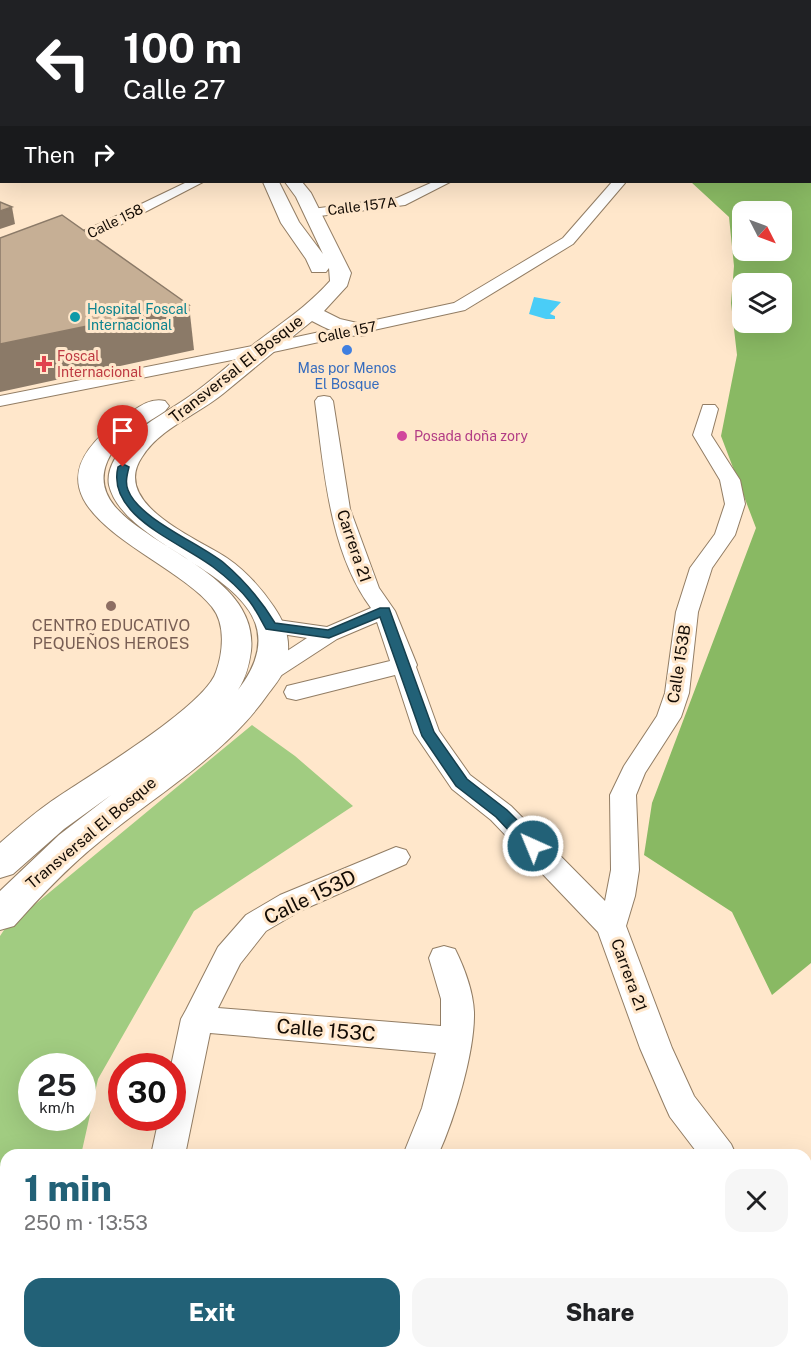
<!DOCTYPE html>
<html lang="en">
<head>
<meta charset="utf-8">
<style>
	:root { --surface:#fff; --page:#f6f6f6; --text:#202124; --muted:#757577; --accent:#226177 }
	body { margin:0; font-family:"Public Sans",sans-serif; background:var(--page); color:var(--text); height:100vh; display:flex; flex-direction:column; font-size:22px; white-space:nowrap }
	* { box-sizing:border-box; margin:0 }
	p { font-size:20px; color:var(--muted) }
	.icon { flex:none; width:33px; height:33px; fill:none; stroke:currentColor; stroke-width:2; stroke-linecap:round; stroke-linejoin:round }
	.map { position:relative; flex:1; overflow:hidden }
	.details { position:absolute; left:0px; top:1149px; width:812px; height:210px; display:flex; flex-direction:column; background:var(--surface); border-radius:18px 18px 0 0; box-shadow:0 6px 24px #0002 }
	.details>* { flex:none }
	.banner { position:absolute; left:0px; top:0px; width:812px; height:183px; box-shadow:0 6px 24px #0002; background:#202124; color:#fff; overflow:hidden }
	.needle { width:39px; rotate:132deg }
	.tools { position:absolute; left:732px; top:201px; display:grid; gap:12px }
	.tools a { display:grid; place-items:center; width:60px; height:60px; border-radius:12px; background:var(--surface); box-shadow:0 6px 24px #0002; font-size:30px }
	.speed { position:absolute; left:18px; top:1053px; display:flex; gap:12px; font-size:30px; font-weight:700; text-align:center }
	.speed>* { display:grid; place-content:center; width:78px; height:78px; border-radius:50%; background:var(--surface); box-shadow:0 6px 24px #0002; line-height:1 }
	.speed small { font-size:15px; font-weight:400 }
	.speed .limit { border:9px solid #d22; background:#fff; color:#111 }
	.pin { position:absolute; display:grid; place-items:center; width:51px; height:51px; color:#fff; margin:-62px -26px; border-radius:50% 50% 50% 0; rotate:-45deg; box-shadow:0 0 6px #0007 }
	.pin .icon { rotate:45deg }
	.me { position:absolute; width:66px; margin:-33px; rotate:316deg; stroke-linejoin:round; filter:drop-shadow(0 0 4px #0008) }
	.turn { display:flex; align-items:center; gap:21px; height:126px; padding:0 24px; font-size:27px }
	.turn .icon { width:78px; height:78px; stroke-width:2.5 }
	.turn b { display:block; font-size:42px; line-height:51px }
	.then { display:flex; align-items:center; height:57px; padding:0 24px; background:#0003; gap:12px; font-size:22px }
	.round { display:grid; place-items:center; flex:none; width:63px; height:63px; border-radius:18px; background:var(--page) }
	.headline { display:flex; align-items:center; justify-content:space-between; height:102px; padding:0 24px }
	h1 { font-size:36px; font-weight:800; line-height:45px; color:var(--accent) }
	.button { display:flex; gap:12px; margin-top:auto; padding:12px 24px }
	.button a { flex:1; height:69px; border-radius:18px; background:var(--accent); color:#fff; font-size:24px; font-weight:800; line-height:69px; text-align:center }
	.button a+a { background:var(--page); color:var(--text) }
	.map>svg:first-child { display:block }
	.green { fill:#a1cc81; fill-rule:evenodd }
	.forest { fill:#89b963; fill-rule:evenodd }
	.water { fill:#4acdf7 }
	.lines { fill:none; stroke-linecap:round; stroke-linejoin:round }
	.river { fill:#4acdf7; fill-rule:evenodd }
	.minor-casing { stroke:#927d64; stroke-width:2 }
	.major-casing { stroke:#927d64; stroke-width:2 }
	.minor { fill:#fff; fill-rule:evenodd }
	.major { fill:#fff; fill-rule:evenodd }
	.shaded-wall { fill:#8b7a68 }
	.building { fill:#c6af95; stroke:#8b7a68; stroke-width:1.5 }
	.route { fill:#226177; stroke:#163f4d; stroke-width:1.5 }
	.culture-dot { fill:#0f9aa8; stroke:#ffe7cb; stroke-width:2 }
	.shop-dot { fill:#3f7fe0; stroke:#ffe7cb; stroke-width:2 }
	.health-dot { fill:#e0444e; stroke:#ffe7cb; stroke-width:2 }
	.hotel-dot { fill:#d1479c; stroke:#ffe7cb; stroke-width:2 }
	.education-dot { fill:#8d6e63; stroke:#ffe7cb; stroke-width:2 }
	.labels { text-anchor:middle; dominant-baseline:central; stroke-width:6; stroke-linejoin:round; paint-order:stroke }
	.far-street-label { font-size:14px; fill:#130b04; stroke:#ffe7cb }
	.far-culture-label { font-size:14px; fill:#0d838f; stroke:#ffe7cb; text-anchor:start }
	.far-health-label { font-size:14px; fill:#be3a42; stroke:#ffe7cb; text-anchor:start }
	.far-shop-label { font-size:14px; fill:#366cbe; stroke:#ffe7cb }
	.far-hotel-label { font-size:14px; fill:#b23c85; stroke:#ffe7cb; text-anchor:start }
	.street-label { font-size:16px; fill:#130b04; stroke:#ffe7cb }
	.education-label { font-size:16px; fill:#785e54; stroke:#ffe7cb }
	.near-street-label { font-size:20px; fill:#130b04; stroke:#ffe7cb }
</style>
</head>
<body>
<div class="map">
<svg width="811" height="1359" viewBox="0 0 811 1359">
	<rect width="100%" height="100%" fill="#ffe7cb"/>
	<path class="green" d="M252,725L295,756L353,806L194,911L98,1079L81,1155H6V1353H39L38,1359H0V936L4,930ZM32,1066H82V1118H32Z"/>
	<path class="forest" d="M585,0H811V963L772,995L732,912L644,855L652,803L756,528L721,436L737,355L731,303L734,266L729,217L691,182H810V2H583ZM742,212H782V250H742ZM742,284H782V322H742Z"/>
	<polygon class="water" points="534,297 561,302 550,314 555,316 555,319 546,319 529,314"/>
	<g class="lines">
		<polygon class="river" points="0,10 2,10 0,21"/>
		<g class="minor-casing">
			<g id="minor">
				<polygon points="338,0 360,0 361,2 337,2"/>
				<polygon points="0,92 2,92 0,99"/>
				<polygon points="187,182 203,182 116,227 0,277 0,267 106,221"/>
				<polygon points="433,182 450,182 405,205 312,217 305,213 312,209 397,198"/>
				<polygon points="612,182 625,183 573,244 465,310 278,351 0,406 0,396 278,341 454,303 563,238"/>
				<path d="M324,396L330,397L333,401L350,509L379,588L395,611L417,665L416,667L439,731L470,775L511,806L605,901L611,870L610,795L624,766L657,716L665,693L676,612L690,568L715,534L725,504L720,480L693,435L703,405H715L718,409L711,435L740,480L745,504L735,535L712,568L698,612L689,693L681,717L645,773L636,795L639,870L635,896L626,926L672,1048L694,1096L731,1144L736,1155H699L670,1117L665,1106L640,1048L598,932L491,820L452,789L414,733L395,675L296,700L287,698L284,692L287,686L390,661L377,622L337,639L274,680L266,683L258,680L254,675L258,670L307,638L263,631L260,626L263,621L271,619L327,627L371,608C329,551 324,469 315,401L318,397Z"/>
				<path d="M396,847L406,850L410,857L406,864L300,911L266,931L240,964L218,1008L441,1026V999L429,958L433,949L444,946L455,949C464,967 473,991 474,1012C475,1051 455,1118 438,1155H403L422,1108L436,1053L210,1033L185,1155H151L159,1118H172V1066H171L181,1019L186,1010L218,947L246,915L280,895Z"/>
				<polygon points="806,1263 811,1266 811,1309 806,1306"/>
				<polygon points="111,1353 149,1353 148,1359 110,1359"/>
				<polygon points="413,1353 452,1353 454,1359 415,1359"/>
			</g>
		</g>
		<g class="major-casing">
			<g id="major">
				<polygon points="505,0 518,0 504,2"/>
				<path d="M263,182H279L299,222L323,254L296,197L285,182H302L311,193L351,273L347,286L324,311L340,319L366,325L369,330L366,335C348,339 327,329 312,321C282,345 253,369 224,393C199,414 160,428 142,457C110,504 197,538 227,558C246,571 261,588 274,607C287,626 292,644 285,667C282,677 274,686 268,694C225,756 155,795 98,843C67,868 40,897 14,926L0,930V891L59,835L111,795L64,829L13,874L0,878V843C16,829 32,815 49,803C83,779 205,707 216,672C223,653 226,624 212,607C169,552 0,506 121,419C135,410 148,397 165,401L169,406L165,411C148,423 122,435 111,454C63,536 262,552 251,651C249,666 246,677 238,690C321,582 126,559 109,485C106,469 118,452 128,441C147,420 173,409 194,393C215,378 234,360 254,344C280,324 308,306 330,281L329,268L326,272H312L306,259L281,223Z"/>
			</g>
		</g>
		<use href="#minor" class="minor"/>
		<use href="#major" class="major"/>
	</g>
	<g class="shaded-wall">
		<polygon points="12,207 15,224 0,229 0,211"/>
		<polygon points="189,305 194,350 0,392 0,344"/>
	</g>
	<g class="building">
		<polygon points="0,202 12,207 0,211"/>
		<polygon points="62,215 189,305 0,344 0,238"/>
	</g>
	<path class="route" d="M123,464L129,467C127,475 125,483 128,490C139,519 199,543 224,563C245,581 261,600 275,623L328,630L380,608H389L434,732L467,779L507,810L538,841L541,846L538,850H527L496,817L456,786L422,736L380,617L329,638L266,629C261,620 256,610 250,602C240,589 225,576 213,567C180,542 106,516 118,467Z"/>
	<circle class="culture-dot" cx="75" cy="317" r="6"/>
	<circle class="shop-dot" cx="347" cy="350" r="6"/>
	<path class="health-dot" d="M41 355h6v6h6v6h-6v6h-6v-6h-6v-6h6z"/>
	<circle class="hotel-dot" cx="402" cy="436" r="6"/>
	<circle class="education-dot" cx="111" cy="606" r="6"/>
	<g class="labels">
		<g class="far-street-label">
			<text transform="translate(362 206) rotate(-7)">Calle 157A</text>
			<text transform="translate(115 221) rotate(-26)">Calle 158</text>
			<text transform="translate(347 332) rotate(-12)">Calle 157</text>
		</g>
		<g class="far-culture-label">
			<text x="87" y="309">Hospital Foscal<tspan x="87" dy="16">Internacional</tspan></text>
		</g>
		<g class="far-health-label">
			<text x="57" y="356">Foscal<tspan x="57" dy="16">Internacional</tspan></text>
		</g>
		<g class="far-shop-label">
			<text x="347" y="368">Mas por Menos<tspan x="347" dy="16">El Bosque</tspan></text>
		</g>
		<g class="far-hotel-label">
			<text x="414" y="436">Posada doña zory</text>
		</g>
		<g class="street-label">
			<text transform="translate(236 369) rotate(-38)">Transversal El Bosque</text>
			<text transform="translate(354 546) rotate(71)">Carrera 21</text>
			<text transform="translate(679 664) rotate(-81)">Calle 153B</text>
			<text transform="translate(91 833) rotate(-40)">Transversal El Bosque</text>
			<text transform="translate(629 975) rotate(70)">Carrera 21</text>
		</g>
		<g class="education-label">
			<text x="111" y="625">CENTRO EDUCATIVO<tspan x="111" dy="18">PEQUEÑOS HEROES</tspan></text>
		</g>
		<g class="near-street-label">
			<text transform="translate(310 897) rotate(-26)">Calle 153D</text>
			<text transform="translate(326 1030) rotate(5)">Calle 153C</text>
		</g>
	</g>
</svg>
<div class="tools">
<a><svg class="needle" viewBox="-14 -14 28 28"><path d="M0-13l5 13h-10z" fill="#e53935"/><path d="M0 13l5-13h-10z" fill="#757577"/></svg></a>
<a><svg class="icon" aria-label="layers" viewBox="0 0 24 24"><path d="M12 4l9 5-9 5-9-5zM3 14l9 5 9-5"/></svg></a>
</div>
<div class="speed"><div>25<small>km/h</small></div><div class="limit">30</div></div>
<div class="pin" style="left:123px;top:467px;background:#d93025"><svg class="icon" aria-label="arrive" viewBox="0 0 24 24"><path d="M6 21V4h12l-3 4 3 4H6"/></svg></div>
<svg class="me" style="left:533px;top:846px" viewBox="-20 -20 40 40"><circle r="17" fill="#226177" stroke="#fff" stroke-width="3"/><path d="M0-11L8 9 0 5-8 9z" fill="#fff"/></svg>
<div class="banner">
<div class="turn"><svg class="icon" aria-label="left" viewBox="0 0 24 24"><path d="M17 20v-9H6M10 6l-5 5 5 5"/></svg><div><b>100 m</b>Calle 27</div></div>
<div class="then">Then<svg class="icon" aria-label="right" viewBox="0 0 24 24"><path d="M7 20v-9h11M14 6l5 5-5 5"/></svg></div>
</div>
<section class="details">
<div class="headline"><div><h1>1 min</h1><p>250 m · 13:53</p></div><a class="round"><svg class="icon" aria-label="close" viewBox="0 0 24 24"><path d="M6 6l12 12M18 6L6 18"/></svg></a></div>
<div class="button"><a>Exit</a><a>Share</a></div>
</section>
</div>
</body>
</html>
